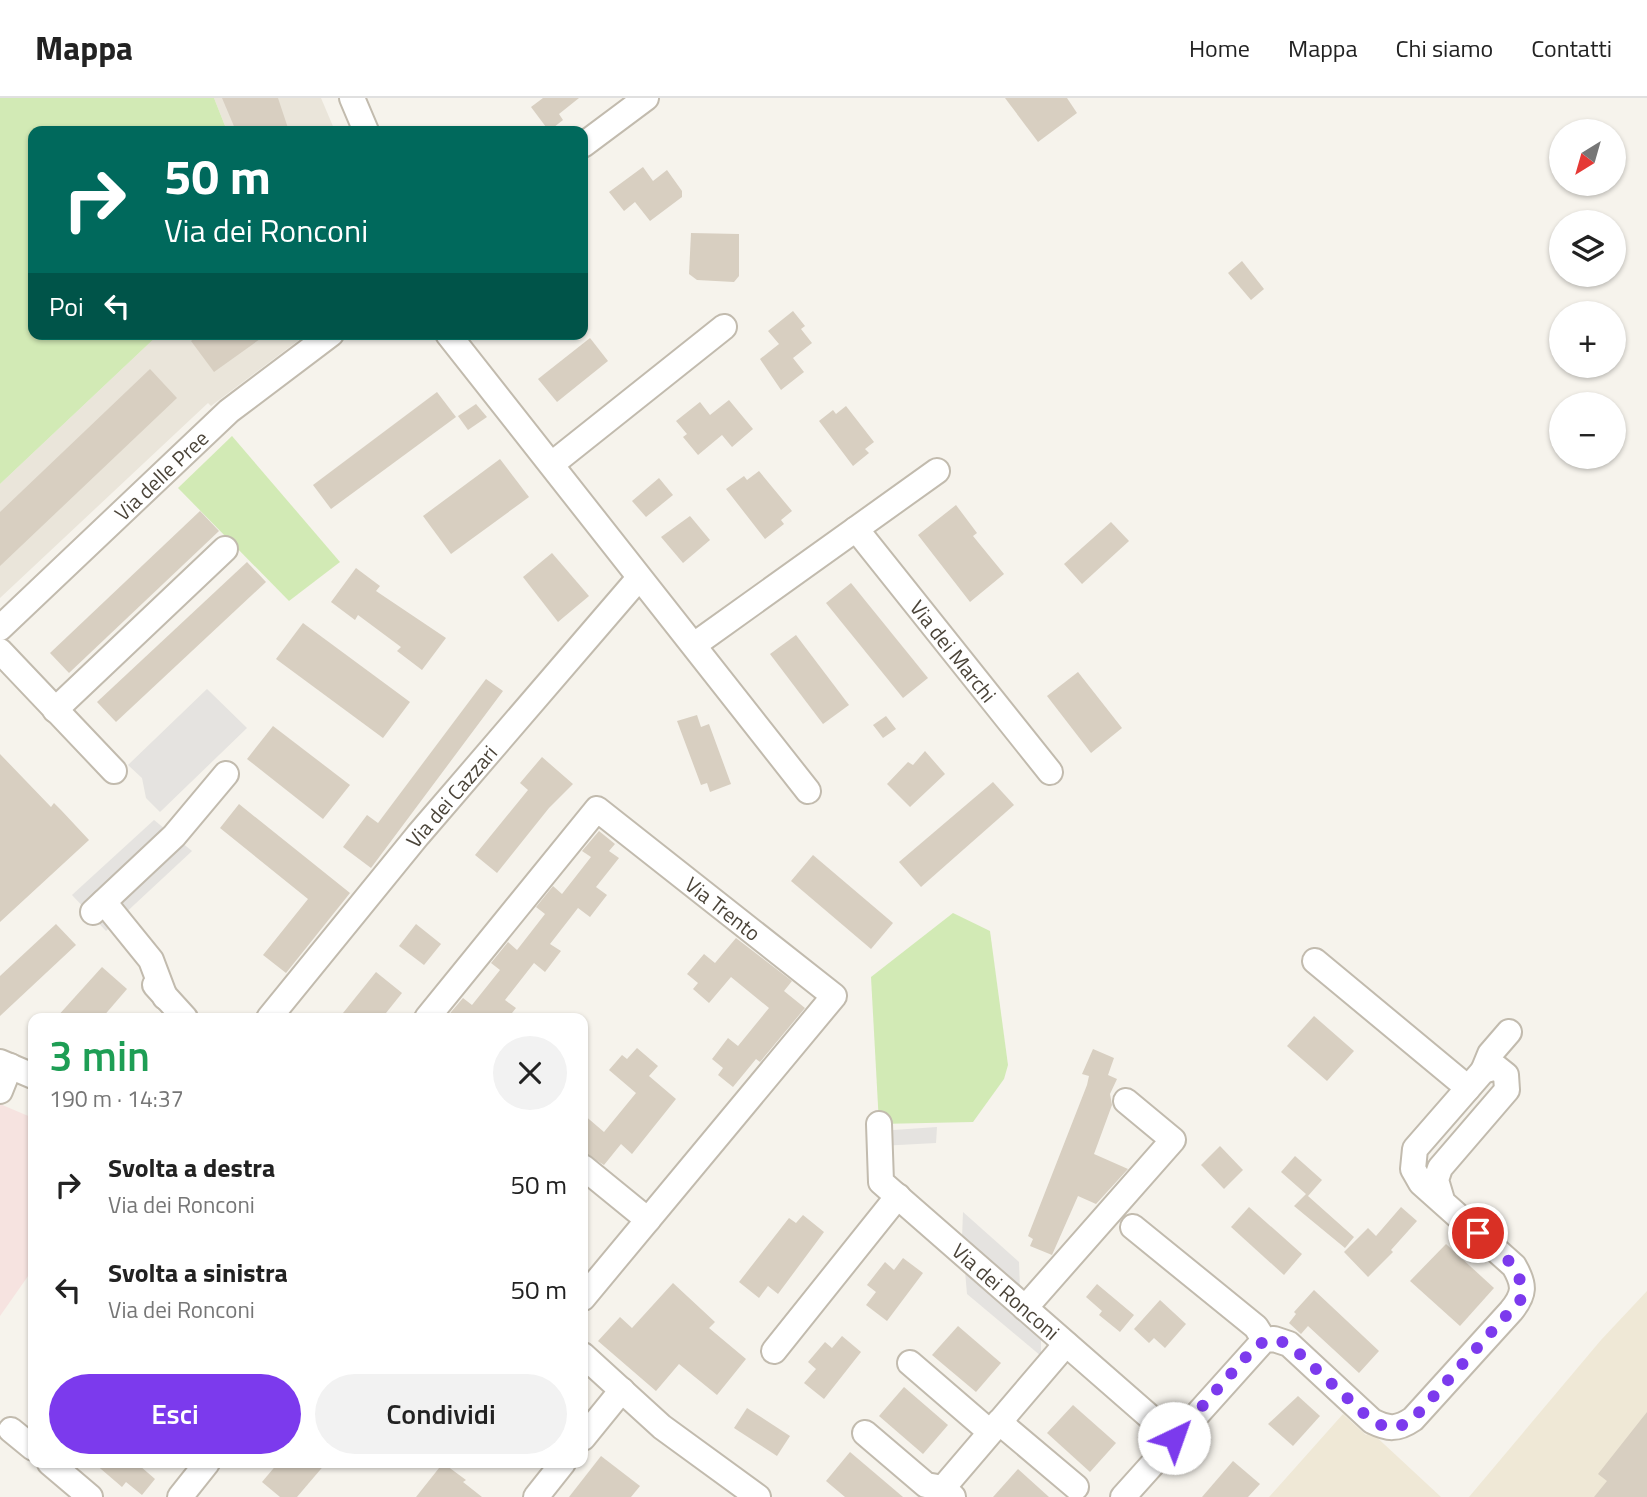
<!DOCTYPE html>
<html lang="it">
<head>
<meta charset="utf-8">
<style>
	:root { --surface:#fff; --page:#f2f2f2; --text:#222; --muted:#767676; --line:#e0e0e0; --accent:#7c3aed }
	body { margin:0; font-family:"Titillium Web",sans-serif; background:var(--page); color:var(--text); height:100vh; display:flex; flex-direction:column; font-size:26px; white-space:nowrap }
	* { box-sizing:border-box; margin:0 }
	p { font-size:23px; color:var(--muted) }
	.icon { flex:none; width:38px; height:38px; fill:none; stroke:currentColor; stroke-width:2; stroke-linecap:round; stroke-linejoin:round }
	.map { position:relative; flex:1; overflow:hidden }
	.panel { position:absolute; left:28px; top:915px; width:560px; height:455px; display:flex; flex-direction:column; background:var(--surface); border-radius:14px; box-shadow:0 2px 5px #0004 }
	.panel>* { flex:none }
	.guide { position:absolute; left:28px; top:28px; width:560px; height:214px; border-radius:14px; box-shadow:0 2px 5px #0004; background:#00695c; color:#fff; overflow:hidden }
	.needle { width:46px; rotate:217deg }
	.fabs { position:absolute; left:1549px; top:21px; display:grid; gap:14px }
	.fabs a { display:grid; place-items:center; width:77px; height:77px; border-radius:50%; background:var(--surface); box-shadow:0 2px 5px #0004; font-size:35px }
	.pin { position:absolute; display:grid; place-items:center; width:60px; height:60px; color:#fff; margin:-30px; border:4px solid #fff; border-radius:50%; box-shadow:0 2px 7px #0007 }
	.me { position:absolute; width:77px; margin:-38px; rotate:42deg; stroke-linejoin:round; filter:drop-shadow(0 0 5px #0008) }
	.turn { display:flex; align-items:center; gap:24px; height:147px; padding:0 21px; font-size:32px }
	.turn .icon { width:91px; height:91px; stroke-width:2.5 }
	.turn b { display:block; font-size:49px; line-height:60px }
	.then { display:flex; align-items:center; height:66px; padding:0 21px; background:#0003; gap:14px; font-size:26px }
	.round { display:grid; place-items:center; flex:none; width:74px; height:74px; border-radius:37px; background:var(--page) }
	.head { display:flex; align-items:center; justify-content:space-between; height:119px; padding:0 21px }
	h1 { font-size:42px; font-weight:600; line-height:52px; color:#1e9e55 }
	.primary-button { display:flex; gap:14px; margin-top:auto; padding:14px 21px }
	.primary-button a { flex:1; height:80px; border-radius:42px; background:var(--accent); color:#fff; font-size:28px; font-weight:600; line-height:80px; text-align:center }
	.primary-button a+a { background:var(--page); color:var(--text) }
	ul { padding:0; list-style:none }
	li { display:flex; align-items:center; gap:21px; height:105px; padding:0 21px }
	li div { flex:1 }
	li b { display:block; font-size:26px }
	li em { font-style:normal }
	header { display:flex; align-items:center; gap:42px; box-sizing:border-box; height:98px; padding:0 35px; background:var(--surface); border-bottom:2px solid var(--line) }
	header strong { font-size:33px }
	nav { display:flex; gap:38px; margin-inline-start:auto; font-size:24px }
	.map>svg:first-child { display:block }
	.residential { fill:#eae5da }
	.education { fill:#efe8d6 }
	.medical { fill:#f6e3e0 }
	.green { fill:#d2eab5 }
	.parking { fill:#e5e3e0 }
	.building { fill:#d8cfc1 }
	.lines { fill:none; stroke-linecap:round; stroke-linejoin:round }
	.minor-casing { stroke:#c2bbae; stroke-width:28 }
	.minor { stroke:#fff; stroke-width:24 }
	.route { stroke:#7c3aed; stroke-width:12; stroke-dasharray:0 21.6 }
	.labels { text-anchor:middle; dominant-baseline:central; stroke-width:5; stroke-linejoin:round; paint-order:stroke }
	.street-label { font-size:21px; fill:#4b4439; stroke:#fff }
</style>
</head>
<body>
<header>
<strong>Mappa</strong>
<nav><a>Home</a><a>Mappa</a><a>Chi siamo</a><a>Contatti</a></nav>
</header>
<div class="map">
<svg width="1647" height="1399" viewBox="0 0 1647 1399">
	<rect width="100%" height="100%" fill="#f6f3ec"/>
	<g class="residential">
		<polygon points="214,0 321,0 335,33 227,33"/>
		<polygon points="159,236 307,236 211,308 208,305 0,500 0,386"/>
	</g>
	<g class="education">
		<polygon points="1647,1193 1647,1399 1469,1399 1601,1242"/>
		<polygon points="1343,1316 1366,1337 1370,1333 1441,1399 1269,1399"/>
	</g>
	<polygon class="medical" points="0,1006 33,1020 33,1171 0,1218"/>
	<g class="green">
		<polygon points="0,0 214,0 227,33 33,33 33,236 159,236 0,386"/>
		<polygon points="232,338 340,464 289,503 178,390"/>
		<polygon points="953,815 990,833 1008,967 1004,981 973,1024 879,1026 871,879"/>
	</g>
	<g class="parking">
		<polygon points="207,591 247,630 160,714 146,700 142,680 128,667"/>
		<polygon points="154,722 192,753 106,833 72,797"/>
		<polygon points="937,1029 936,1045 880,1048 879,1033"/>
		<polygon points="963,1114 1019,1164 1020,1192 962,1140"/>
		<polygon points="965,1173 1041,1237 1041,1258 967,1196"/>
	</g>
	<g class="building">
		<polygon points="222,0 278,0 289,33 236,33"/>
		<polygon points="543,0 579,0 559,16 563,22 549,33 531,9"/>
		<polygon points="1005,0 1067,0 1077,15 1038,44"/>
		<polygon points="643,69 653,83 667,72 682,93 682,99 650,123 635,104 624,113 609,94"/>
		<polygon points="691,135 739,136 739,178 734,184 697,182 689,176"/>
		<polygon points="1242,163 1264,191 1251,202 1228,175"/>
		<polygon points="793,213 805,228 801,231 812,245 793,260 804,274 781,292 760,261 779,246 768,233"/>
		<polygon points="200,236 267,236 214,274 191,243"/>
		<polygon points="590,240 608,263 557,304 538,281"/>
		<polygon points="150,271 177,300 0,468 0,414"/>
		<polygon points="437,294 456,319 331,411 313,387"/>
		<polygon points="729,302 753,331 732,349 722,337 698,357 683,339 687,336 676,323 700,304 710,317"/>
		<polygon points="476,306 487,319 468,332 458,318"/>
		<polygon points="846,308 874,344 865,351 869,355 853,368 819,323 833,312 836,316"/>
		<polygon points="500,361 529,399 451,456 423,418"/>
		<polygon points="759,373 792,413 781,422 784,426 765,441 726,391 744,378 747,382"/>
		<polygon points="659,380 673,397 646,419 632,403"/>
		<polygon points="956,407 977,435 973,438 1004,476 970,504 918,437"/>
		<polygon points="200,413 219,433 69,575 50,555"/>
		<polygon points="690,418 710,442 683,465 661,439"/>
		<polygon points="1111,424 1129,443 1082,486 1064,466"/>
		<polygon points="552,455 589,498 558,524 523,479"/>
		<polygon points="247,464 266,484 116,624 97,604"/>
		<polygon points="356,470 380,488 376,493 446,540 422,572 397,553 401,549 358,517 355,522 331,504"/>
		<polygon points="851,485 928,580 903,600 826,505"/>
		<polygon points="303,525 410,604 383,640 276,561"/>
		<polygon points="796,537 849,607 823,626 770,556"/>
		<polygon points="1078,574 1122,630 1091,655 1047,598"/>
		<polygon points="486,581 503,593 371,770 343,749 367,717 378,725"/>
		<polygon points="697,617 701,629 709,626 731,686 710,694 707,685 701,687 677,623"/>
		<polygon points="886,618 896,631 883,640 873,627"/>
		<polygon points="273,628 350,687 323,721 247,661"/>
		<polygon points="925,653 945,676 910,709 887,686 908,664 913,667"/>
		<polygon points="0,656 51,709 54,705 61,712 89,742 0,824"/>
		<polygon points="542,659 573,686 549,710 497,775 475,757 528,692 520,685"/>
		<polygon points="993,684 1014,707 921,789 899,764"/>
		<polygon points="239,706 350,795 286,875 263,857 308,801 220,730"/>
		<polygon points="599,733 615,746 609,753 619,760 596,789 607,797 590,819 578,810 550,846 561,853 545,874 534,865 505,902 516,910 508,920 446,920 463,900 472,907 500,872 491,865 508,844 517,852 545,816 536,809 553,788 562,796 591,759 582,753"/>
		<polygon points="813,757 893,825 871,851 791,783"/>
		<polygon points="56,826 76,847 0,918 0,878"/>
		<polygon points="416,826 441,846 424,867 399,848"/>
		<polygon points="736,840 792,883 784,893 805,910 760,964 756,961 733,989 718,977 723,970 712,961 728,940 738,948 769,910 731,879 709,905 693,891 698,885 687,876 704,856 715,865"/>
		<polygon points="102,869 127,891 102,920 56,920"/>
		<polygon points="376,874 402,895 382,920 339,920"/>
		<polygon points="1314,918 1354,953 1327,983 1287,948"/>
		<polygon points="637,950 658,968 649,978 676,1001 632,1056 621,1046 604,1067 583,1054 583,1016 604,1034 636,995 609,972 622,957 627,961"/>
		<polygon points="1093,951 1114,960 1108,977 1117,981 1110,996 1112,1007 1094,1056 1128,1071 1096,1106 1078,1098 1052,1157 1030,1148 1033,1141 1028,1138 1087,987 1089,978 1082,976"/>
		<polygon points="1220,1048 1243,1072 1224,1091 1201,1067"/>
		<polygon points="1295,1058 1322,1082 1308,1098 1354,1139 1345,1150 1294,1108 1306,1096 1281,1074"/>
		<polygon points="1249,1109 1302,1156 1284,1177 1231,1129"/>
		<polygon points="1401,1109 1417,1123 1391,1152 1393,1154 1368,1179 1344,1154 1368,1130 1376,1138"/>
		<polygon points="803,1117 824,1134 778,1196 768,1188 759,1200 739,1184 789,1120 796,1125"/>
		<polygon points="1446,1146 1494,1190 1460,1228 1410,1183"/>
		<polygon points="903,1160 923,1175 887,1223 866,1207 876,1194 867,1187 885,1164 894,1172"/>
		<polygon points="673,1185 715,1224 709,1230 746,1261 717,1297 679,1266 656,1293 598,1243 620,1219 632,1230"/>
		<polygon points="1097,1186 1134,1217 1120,1234 1099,1217 1102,1213 1086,1199"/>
		<polygon points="1314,1192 1379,1253 1359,1275 1308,1228 1301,1236 1289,1225 1296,1216 1294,1214"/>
		<polygon points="1160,1202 1186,1226 1165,1250 1154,1240 1149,1245 1134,1231"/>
		<polygon points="958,1228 1001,1265 976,1294 932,1257"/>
		<polygon points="842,1238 861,1254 824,1301 804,1285 816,1271 808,1264 825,1244 832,1250"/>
		<polygon points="904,1289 948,1327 923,1356 879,1318"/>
		<polygon points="1298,1298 1320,1318 1293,1348 1268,1326"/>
		<polygon points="1073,1307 1116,1345 1090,1374 1047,1335"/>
		<polygon points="747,1310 790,1338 777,1358 734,1330"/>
		<polygon points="1647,1314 1647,1399 1594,1399 1607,1383 1598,1376"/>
		<polygon points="850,1354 903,1399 845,1399 826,1383"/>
		<polygon points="601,1358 640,1388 631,1399 569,1399"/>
		<polygon points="1233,1363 1260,1386 1248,1399 1202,1399"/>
		<polygon points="94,1365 142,1365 140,1368 155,1381 142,1397 126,1384 122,1389"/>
		<polygon points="278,1365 326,1365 297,1399 280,1399 262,1384"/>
		<polygon points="443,1365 466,1382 463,1384 482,1399 416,1399"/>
		<polygon points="1018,1371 1049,1399 993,1399"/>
	</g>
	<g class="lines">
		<g class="minor-casing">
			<g id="minor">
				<polyline points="352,0 366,33"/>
				<polyline points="583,47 646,0"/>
				<polyline points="448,236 808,693"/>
				<polyline points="552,366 724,229"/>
				<path id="s1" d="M856,431L1050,674"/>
				<path id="s2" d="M0,530L229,313L331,236"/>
				<polyline points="694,547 937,373"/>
				<polyline points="0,553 114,673"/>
				<polyline points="55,612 225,451"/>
				<polyline points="104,804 151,862 165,899"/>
				<polyline points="93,814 174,738 226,676"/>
				<polyline points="1315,863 1468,990"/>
				<polyline points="155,887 185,920"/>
				<path id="s3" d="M269,920L418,737L639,480"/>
				<path id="s4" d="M427,920L597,711L834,898L583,1200"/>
				<polyline points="0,964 33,978"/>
				<polyline points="1483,973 1490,956 1509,934"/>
				<polyline points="0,993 10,968"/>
				<path id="s5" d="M879,1026L881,1084L1174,1340"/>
				<polyline points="583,1069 648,1122"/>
				<polyline points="1133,1129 1256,1229 1264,1242"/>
				<polyline points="1025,1210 1173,1042 1126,1003"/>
				<polyline points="774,1253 898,1098"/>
				<polyline points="583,1257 662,1329 758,1399"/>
				<polyline points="910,1265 990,1334"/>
				<polyline points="999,1324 1076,1389"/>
				<polyline points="11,1332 33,1350"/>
				<polyline points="865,1335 926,1387 943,1390 953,1399"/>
				<polyline points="583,1340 622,1292"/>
				<polyline points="50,1365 90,1399"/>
				<polyline points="943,1390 1066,1246"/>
				<polyline points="180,1399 207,1365"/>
				<polyline points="536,1399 563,1365"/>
				<path d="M1123,1399L1264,1242L1274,1241L1289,1246L1372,1323C1388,1331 1397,1332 1413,1321L1511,1213C1525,1196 1525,1187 1514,1168L1421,1085L1413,1071L1415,1051L1483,973L1496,969L1506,977L1507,992L1440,1070L1436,1082L1442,1102"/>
			</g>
		</g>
		<use href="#minor" class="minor"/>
	</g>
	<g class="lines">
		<path class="route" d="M1174,1340L1253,1251C1266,1240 1273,1241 1289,1246L1372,1323C1388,1331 1397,1332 1413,1321L1522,1200C1524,1169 1499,1154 1478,1135"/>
	</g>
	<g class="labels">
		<g class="street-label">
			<text stroke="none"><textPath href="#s2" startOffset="222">Via delle Pree</textPath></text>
			<text stroke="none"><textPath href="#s1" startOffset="156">Via dei Marchi</textPath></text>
			<text stroke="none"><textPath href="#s3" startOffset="287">Via dei Cazzari</textPath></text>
			<text stroke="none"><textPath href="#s4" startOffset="430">Via Trento</textPath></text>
			<text stroke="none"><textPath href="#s5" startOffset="224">Via dei Ronconi</textPath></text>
		</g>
	</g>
</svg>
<div class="fabs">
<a><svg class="needle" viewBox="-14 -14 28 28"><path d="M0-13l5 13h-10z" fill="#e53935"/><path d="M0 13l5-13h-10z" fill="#767676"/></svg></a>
<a><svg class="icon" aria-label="layers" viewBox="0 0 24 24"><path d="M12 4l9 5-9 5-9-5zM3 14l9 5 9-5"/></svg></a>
<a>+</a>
<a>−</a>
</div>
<div class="pin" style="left:1478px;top:1135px;background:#d93025"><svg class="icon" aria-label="arrive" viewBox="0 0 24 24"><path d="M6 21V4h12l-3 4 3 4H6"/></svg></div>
<svg class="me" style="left:1174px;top:1340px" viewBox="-20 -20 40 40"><circle r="19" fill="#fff"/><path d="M0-13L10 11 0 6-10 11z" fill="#7c3aed"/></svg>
<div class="guide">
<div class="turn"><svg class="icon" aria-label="right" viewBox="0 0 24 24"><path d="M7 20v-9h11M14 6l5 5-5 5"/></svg><div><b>50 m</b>Via dei Ronconi</div></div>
<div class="then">Poi<svg class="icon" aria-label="left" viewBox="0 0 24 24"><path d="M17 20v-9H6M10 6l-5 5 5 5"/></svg></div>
</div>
<section class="panel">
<div class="head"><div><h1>3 min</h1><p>190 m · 14:37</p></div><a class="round"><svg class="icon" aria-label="close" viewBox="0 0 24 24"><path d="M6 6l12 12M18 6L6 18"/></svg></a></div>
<ul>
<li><svg class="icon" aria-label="right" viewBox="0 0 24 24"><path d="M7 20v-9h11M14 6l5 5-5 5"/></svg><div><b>Svolta a destra</b><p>Via dei Ronconi</p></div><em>50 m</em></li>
<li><svg class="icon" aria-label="left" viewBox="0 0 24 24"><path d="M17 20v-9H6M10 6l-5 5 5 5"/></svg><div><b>Svolta a sinistra</b><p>Via dei Ronconi</p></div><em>50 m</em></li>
</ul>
<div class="primary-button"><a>Esci</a><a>Condividi</a></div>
</section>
</div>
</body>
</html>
